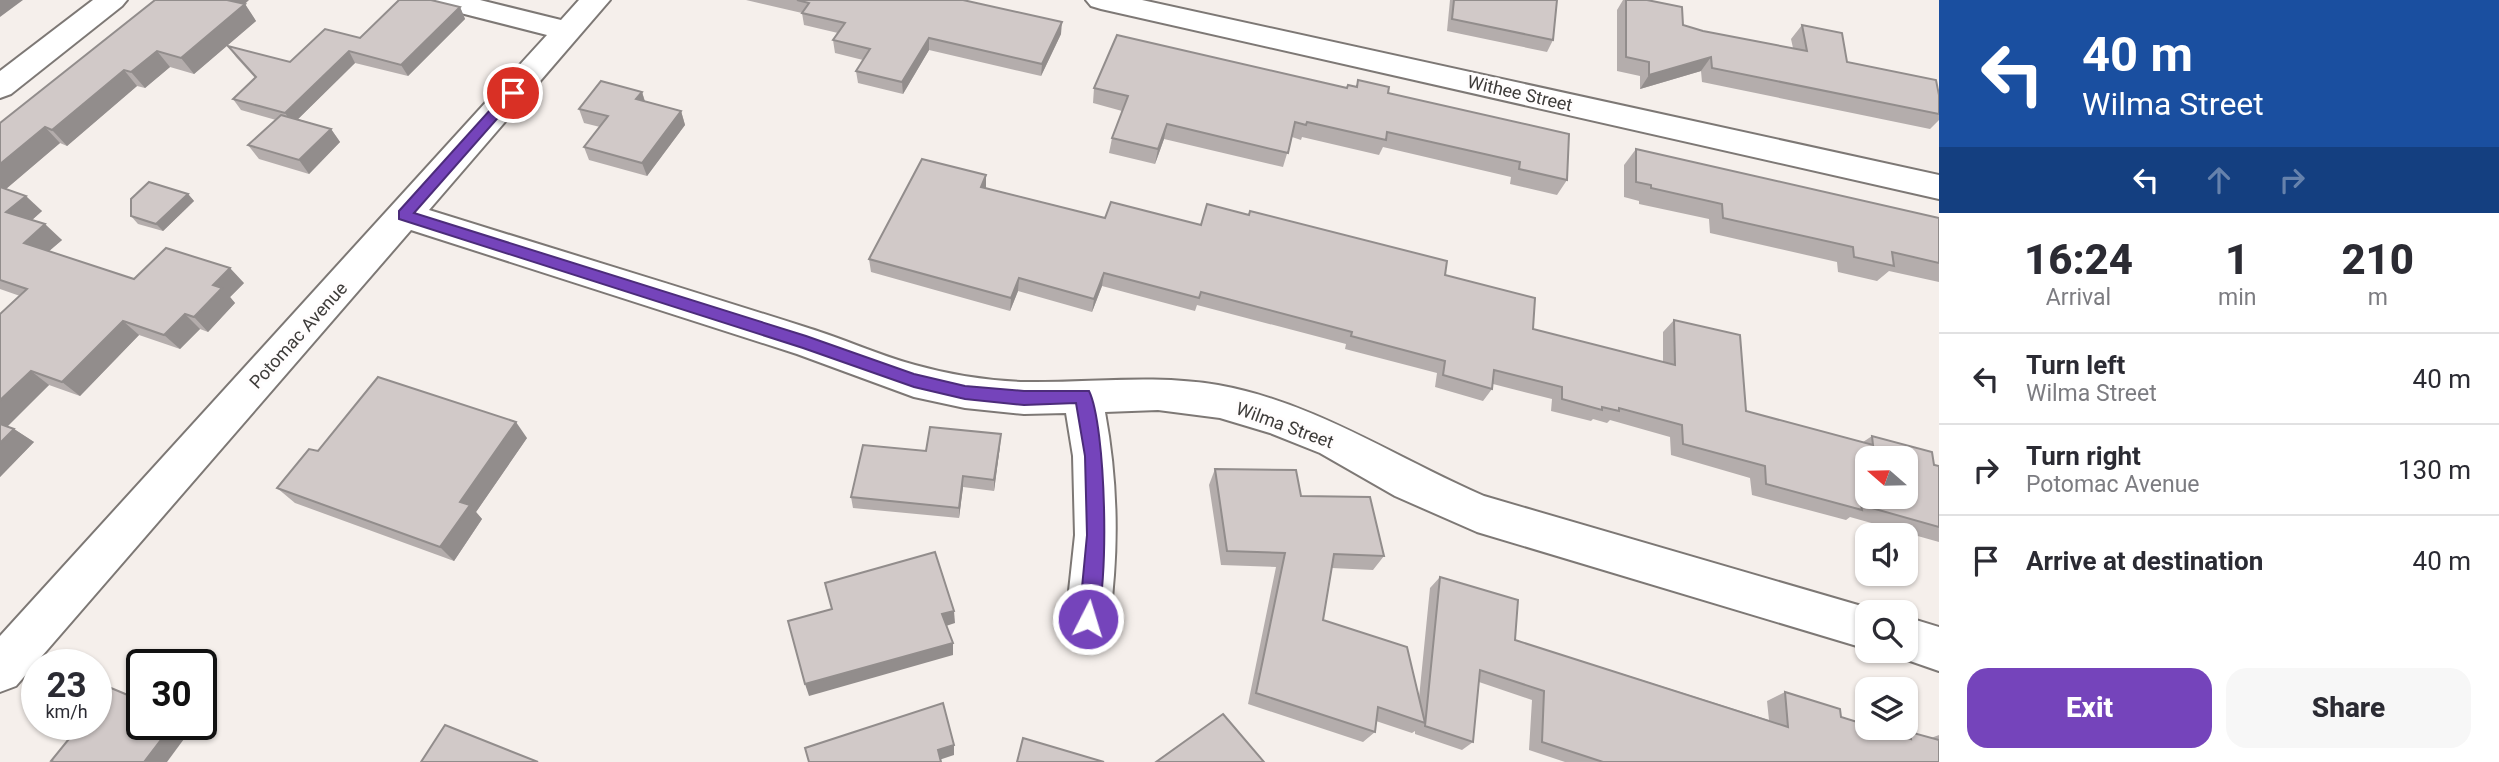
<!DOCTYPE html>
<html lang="en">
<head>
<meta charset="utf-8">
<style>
	:root { --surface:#fff; --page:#f7f7f7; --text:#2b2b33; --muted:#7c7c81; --line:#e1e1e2; --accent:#7544bb }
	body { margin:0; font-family:Roboto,sans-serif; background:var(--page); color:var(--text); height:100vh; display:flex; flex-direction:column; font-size:26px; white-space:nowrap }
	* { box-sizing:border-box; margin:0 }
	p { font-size:23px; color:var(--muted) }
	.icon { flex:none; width:38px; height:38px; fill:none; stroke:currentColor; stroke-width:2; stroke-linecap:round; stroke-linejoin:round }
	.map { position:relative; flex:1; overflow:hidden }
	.drawer { display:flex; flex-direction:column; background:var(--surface); width:560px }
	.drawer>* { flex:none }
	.banner { background:#1a4fa0; color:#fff; overflow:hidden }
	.needle { width:46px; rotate:290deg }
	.buttons { position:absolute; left:1855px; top:446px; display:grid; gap:14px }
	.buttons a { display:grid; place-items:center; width:63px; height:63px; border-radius:14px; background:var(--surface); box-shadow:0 2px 5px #0004; font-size:35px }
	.speed { position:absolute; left:21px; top:649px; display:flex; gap:14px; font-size:35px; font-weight:700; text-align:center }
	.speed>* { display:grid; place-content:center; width:91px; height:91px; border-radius:50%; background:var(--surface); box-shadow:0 2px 5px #0004; line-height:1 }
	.speed small { font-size:18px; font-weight:400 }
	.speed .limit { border:4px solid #111; border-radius:10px; background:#fff; color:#111 }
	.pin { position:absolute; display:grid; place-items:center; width:60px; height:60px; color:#fff; margin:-30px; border:4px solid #fff; border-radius:50%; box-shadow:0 2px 7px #0007 }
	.me { position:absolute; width:77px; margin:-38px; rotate:5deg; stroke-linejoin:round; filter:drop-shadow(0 0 5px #0008) }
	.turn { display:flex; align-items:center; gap:24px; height:147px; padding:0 28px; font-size:32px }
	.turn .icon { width:91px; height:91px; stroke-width:2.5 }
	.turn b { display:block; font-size:49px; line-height:60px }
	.lanes { display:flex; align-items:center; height:66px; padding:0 28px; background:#0003; justify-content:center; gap:35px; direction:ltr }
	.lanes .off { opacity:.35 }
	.eta { display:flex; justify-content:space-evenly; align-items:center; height:119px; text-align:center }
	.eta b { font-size:42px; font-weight:800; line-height:49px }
	.button { display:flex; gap:14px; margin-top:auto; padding:14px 28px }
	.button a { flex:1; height:80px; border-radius:21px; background:var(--accent); color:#fff; font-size:28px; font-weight:800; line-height:80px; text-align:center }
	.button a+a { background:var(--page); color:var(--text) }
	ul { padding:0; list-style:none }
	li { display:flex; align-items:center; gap:21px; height:91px; padding:0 28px; border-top:2px solid var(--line) }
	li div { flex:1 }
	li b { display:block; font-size:26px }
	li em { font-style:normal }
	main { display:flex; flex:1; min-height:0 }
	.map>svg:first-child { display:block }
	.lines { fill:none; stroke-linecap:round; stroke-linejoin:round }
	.minor-casing { stroke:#7d7875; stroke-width:4 }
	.minor { fill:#fff; fill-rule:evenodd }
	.wall { fill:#b4adac }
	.shaded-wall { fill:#928d8c }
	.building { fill:#d1c9c8; stroke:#928d8c; stroke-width:2; fill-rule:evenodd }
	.route { fill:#7544bb; stroke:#4c2c7a; stroke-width:2 }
	.labels { text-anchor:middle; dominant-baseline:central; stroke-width:6; stroke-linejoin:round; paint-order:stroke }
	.street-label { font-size:18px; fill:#3e3c3a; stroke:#fffdfd }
</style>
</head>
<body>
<main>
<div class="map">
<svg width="1939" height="762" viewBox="0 0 1939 762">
	<rect width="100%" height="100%" fill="#f5efeb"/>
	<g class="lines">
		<g class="minor-casing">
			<g id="minor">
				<polygon points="93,0 127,0 122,6 11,94 0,98 0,71"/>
				<path d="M428,0H480L561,20L579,0H610L429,210C554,249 680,287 805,327C842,338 878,355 915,365C950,375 989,381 1025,382C1090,383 1153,374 1218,385C1314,402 1396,458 1484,496L1882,612H1867V649L1477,532L1395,496L1320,453L1270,433L1220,418L1158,410L1105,412C1115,466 1118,520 1114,575C1112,596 1112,615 1104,634L1088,640L1072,634L1066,619L1075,535L1073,456L1066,413L1024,414L965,408L914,397L797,354L411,230L16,686L0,692V636L547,35L433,6Z"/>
				<polygon points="1086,0 1142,0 1939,175 1939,199 1101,9 1091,6"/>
				<polygon points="1906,617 1939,627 1939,671 1890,654 1889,651 1906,651"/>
			</g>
		</g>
		<use href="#minor" class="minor"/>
	</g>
	<g class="wall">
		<polygon points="746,0 963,0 1061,34 1041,76 929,50 903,94 858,83 856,71 863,60 835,53 833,40 838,33 804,25 802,13"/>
		<polygon points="1450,0 1557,0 1553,40 1547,52 1447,31"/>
		<polygon points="1623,0 1647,0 1683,25 1703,31 1793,48 1791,39 1802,25 1847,62 1939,95 1939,120 1930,129 1702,82 1701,71 1640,89 1640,76 1617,71 1617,10"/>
		<polygon points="245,4 256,21 194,74 170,67 145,88 137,86 67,146 60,143 6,189 42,211 32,220 62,240 49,251 134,279 244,283 230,297 235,303 208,332 200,329 180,349 139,335 80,396 49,385 7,426 14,429 34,442 0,477 0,314 20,296 0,289 0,123"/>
		<polygon points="460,7 465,19 408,76 355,63 298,119 331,129 340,142 309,174 259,159 248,145 276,120 241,110 233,99 255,78 236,57 228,46 290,62 360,38"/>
		<polygon points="1358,80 1388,93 1567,180 1557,195 1510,184 1511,177 1383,147 1379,155 1302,137 1301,140 1292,137 1283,167 1164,139 1155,164 1109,153 1112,138 1122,111 1093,103 1094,88 1347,88 1356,87"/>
		<polygon points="642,92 645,101 681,111 685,125 647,176 589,160 584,147 600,127 584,123 579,109"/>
		<polygon points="1636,149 1939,218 1939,282 1889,271 1877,281 1838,272 1837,262 1710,233 1709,219 1639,204 1639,201 1624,197 1624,165"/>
		<polygon points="986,175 986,188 1105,218 1201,225 1445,275 1533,329 1663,362 1663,332 1674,320 1746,411 1863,442 1872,436 1939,466 1939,542 1850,517 1846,520 1752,495 1750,478 1671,455 1670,437 1610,420 1607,423 1593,419 1591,421 1551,411 1552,399 1493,384 1492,389 1483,401 1435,387 1437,373 1345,349 1346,344 1197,305 1195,311 1102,286 1092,312 1018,291 1010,311 871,272 869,259"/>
		<polygon points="188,194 194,201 163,231 138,224 131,216"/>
		<polygon points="527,438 476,512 482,519 454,561 295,503 277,488 318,451"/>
		<polygon points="1000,446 994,491 963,487 959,518 853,508 851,497 926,451"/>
		<polygon points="1215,469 1301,496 1384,556 1373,570 1332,568 1323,620 1419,698 1430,588 1440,577 1515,640 1769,720 1767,701 1785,692 1841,717 1900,736 1910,732 1931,738 1939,735 1939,762 1565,762 1529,750 1532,700 1479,682 1473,742 1462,750 1415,734 1415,731 1412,733 1376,721 1375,732 1363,742 1248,704 1276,567 1221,565 1209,485"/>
	</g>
	<g class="shaded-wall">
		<polygon points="0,0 23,0 0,17"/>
		<polygon points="222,0 249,0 233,15"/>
		<polygon points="245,4 256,21 194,74 181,58"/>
		<polygon points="460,7 465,19 408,76 401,65"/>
		<polygon points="1062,22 1061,34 1041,76 1042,64"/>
		<polygon points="929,38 929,50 903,94 902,82"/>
		<polygon points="157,51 170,67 145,88 131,72"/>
		<polygon points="349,51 355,63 293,124 285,113"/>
		<polygon points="1711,57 1701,71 1640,89 1649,75"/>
		<polygon points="124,70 137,86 67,146 52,130"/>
		<polygon points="642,92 646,106 636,99"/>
		<polygon points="681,111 685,125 647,176 642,163"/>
		<polygon points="1167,124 1164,139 1155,164 1158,149"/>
		<polygon points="45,127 60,143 0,194 0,164"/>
		<polygon points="331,129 340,142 309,174 299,160"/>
		<polygon points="986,175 986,189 981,187"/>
		<polygon points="188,194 194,201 163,231 156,224"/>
		<polygon points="26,196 42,211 23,228 6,212"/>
		<polygon points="45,224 62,240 41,258 24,243"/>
		<polygon points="230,268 244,283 230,297 235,303 208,332 194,317 213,285"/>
		<polygon points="1104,273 1102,286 1092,312 1094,299"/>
		<polygon points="1019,278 1018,291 1010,311 1011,298"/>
		<polygon points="185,314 200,329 180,349 164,335"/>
		<polygon points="123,321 139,335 80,396 62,382"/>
		<polygon points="31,371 49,385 3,431 0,429 0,400"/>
		<polygon points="516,422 527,438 476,512 482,519 454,561 440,547 460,502"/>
		<polygon points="14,429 34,442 0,477 0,443"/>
		<polygon points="1001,434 1000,446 994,491 994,480"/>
		<polygon points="963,476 963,487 959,518 959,508"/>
		<polygon points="954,611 955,623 943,627 942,614"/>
		<polygon points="953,643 953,655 809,696 805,684"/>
		<polygon points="173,724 195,724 167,762 144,762"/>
		<polygon points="954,745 954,755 939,760 938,750"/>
	</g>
	<g class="building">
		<polygon points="155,0 227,0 245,4 181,58 157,51 131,72 124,70 52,130 45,127 0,164 0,123"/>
		<polygon points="399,0 431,0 460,7 401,65 349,51 285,113 233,99 256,77 228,46 290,62 325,29 360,38"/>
		<polygon points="797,0 963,0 1062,22 1042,64 929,38 902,82 856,71 870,49 833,40 845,23 802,13 809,3"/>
		<polygon points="1454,0 1557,0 1553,40 1452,19"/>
		<polygon points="1626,0 1647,0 1682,7 1683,25 1703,31 1807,51 1802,25 1842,33 1847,62 1936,80 1939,95 1939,114 1712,68 1711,57 1649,75 1649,62 1626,57"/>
		<polygon points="1117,35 1347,88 1348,85 1357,87 1358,80 1389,87 1388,93 1569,134 1567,180 1519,169 1520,162 1387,132 1386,140 1307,122 1306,125 1295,122 1288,153 1167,124 1158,149 1112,138 1128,96 1094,88"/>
		<polygon points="601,81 642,92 636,99 681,111 642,163 584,147 608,116 579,109"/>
		<polygon points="281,115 331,129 299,160 248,145"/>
		<polygon points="1636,149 1939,218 1939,263 1892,252 1894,266 1854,257 1853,247 1723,218 1722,204 1651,188 1651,185 1636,182"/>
		<path d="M922,159L986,175L981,187L1105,218L1111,202L1201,225L1207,204L1249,215L1250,211L1447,261L1445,275L1535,298L1533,329L1675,365L1674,320L1740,335L1746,411L1873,445L1872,436L1932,452L1934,465L1939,466V527L1861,505L1862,510L1766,484L1765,466L1683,444L1682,425L1619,408V411L1602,407V410L1562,399V387L1494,370L1492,389L1443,375L1445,361L1351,336L1352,332L1201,292L1199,298L1104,273L1094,299L1019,278L1011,298L869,259ZM1867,458H1906V497H1867Z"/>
		<polygon points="149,182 188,194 156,224 131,216 131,199"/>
		<polygon points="0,187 26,196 6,212 45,224 24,243 134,279 166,248 230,268 213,285 222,288 194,317 185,314 164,335 123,321 62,382 31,371 0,400 0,314 27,289 0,280"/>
		<polygon points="378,377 516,422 460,502 470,505 440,547 277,488 309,449 318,451"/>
		<polygon points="0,424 14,429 0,443"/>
		<polygon points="930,427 1001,434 994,480 963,476 959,508 851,497 863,445 926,451"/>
		<polygon points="1215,469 1296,470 1301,496 1370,497 1384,556 1334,554 1323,620 1407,647 1425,723 1378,707 1375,732 1256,693 1285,553 1227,551"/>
		<polygon points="935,552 954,611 942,614 953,643 805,684 788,621 832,609 825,583"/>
		<polygon points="1440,577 1518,600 1515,640 1788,727 1785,692 1840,709 1841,717 1867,725 1867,728 1876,728 1911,739 1910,732 1939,740 1939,762 1603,762 1542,742 1544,691 1480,670 1473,742 1425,726"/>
		<polygon points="111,688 142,701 142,724 173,724 144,762 54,762 51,761 81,724 96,724 96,706"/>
		<polygon points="943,703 954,745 938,750 941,762 809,762 805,748"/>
		<polygon points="1223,714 1264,762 1156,762"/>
		<polygon points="445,725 538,762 421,762"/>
		<polygon points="1023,738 1104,762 1017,762"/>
	</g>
	<path class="route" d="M513,88L517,90V96L414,213L806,336L914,374L965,386L1024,391H1089C1106,425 1110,590 1095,625L1088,628L1082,625L1079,619L1087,535L1085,456L1076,403L1024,405L965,399L914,387L803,348L399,219V211L508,90Z"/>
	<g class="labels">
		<g class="street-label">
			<text transform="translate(1520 93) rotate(13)">Withee Street</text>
			<text transform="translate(298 335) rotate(-48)">Potomac Avenue</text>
			<text transform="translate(1285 425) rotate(20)">Wilma Street</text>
		</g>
	</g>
</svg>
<div class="buttons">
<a><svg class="needle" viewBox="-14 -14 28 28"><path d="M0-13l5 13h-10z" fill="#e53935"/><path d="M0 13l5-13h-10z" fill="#7c7c81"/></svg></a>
<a><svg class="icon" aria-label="sound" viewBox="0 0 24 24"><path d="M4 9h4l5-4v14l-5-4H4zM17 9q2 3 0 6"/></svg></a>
<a><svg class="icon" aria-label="search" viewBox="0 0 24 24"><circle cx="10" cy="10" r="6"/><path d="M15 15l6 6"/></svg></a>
<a><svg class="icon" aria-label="layers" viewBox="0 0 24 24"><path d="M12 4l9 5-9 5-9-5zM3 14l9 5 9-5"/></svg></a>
</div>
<div class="speed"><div>23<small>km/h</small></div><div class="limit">30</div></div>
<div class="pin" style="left:513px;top:93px;background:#d93025"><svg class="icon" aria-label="arrive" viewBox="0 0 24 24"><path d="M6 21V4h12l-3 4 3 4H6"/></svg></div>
<svg class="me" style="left:1088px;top:619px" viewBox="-20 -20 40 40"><circle r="17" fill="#7544bb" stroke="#fff" stroke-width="3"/><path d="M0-11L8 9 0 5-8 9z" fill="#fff"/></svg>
</div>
<section class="drawer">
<div class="banner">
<div class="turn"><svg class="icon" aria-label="left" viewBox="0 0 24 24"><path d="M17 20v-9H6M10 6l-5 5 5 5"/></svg><div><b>40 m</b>Wilma Street</div></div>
<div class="lanes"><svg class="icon" aria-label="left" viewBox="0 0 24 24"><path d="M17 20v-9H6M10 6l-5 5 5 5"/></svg><svg class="icon off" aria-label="ahead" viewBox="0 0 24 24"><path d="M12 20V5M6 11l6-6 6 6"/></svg><svg class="icon off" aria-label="right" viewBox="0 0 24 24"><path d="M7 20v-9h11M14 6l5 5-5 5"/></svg></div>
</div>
<div class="eta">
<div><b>16:24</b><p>Arrival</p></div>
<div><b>1</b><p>min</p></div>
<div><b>210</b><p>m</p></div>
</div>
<ul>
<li><svg class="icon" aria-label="left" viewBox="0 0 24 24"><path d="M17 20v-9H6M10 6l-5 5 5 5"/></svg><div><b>Turn left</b><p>Wilma Street</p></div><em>40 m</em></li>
<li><svg class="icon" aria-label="right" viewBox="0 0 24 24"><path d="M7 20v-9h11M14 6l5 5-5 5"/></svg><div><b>Turn right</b><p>Potomac Avenue</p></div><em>130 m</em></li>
<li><svg class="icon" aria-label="arrive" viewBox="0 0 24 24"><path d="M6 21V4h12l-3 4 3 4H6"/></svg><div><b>Arrive at destination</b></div><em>40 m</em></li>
</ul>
<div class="button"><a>Exit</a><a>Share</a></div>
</section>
</main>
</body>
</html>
